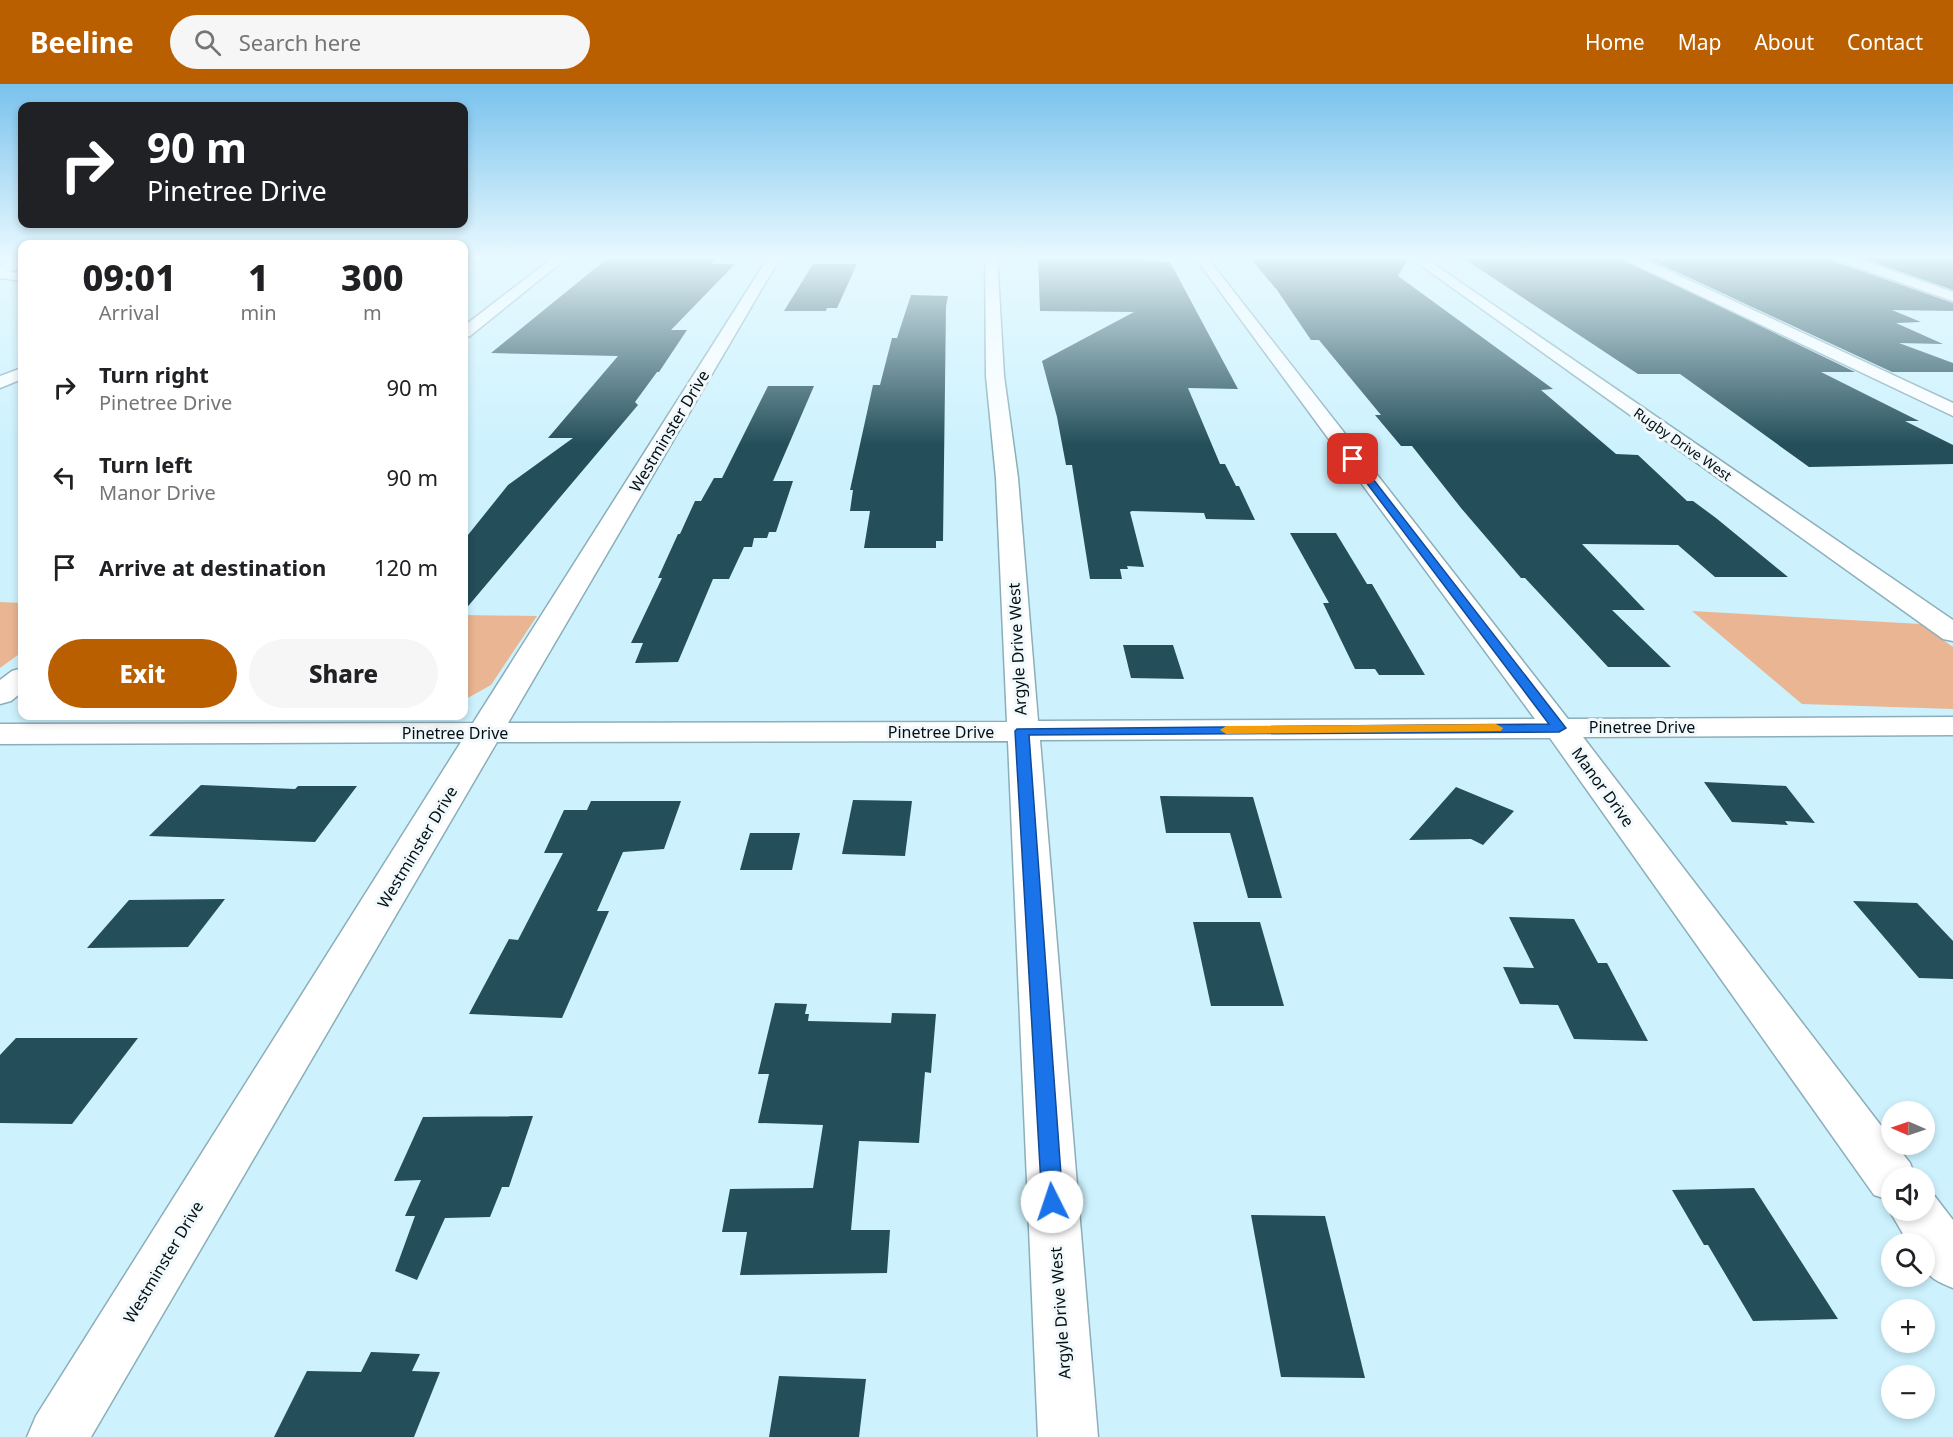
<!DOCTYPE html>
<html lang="en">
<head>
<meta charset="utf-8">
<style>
	:root { --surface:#fff; --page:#f6f6f6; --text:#202124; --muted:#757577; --accent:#ba5f00 }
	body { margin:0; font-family:"Noto Sans",sans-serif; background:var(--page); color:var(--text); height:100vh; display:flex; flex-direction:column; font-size:22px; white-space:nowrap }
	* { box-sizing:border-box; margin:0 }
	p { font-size:20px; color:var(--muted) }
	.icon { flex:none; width:33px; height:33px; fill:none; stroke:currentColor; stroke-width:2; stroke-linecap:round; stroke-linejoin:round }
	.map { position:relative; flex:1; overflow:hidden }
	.sheet { position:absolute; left:18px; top:156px; width:450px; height:480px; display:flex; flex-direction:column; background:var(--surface); border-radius:12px; box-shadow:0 3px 9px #0003 }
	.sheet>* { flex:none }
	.banner { position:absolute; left:18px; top:18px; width:450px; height:126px; border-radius:12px; box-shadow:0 3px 9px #0003; background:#202124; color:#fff; overflow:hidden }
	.needle { width:39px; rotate:272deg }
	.tools { position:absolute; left:1881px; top:1017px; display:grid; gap:12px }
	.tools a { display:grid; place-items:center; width:54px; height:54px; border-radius:50%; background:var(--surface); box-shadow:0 3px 9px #0003; font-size:30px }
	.pin { position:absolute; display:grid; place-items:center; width:51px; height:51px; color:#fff; margin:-26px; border-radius:12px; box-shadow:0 3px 9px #0006 }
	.me { position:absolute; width:66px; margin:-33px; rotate:356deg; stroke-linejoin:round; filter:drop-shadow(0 0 4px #0008) }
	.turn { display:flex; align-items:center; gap:21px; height:126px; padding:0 30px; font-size:27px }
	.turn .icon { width:78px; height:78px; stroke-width:2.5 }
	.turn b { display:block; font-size:42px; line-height:51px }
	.eta { display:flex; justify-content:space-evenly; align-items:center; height:102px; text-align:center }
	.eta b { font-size:36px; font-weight:800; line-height:42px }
	.cta { display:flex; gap:12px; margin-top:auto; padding:12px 30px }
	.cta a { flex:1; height:69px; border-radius:36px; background:var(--accent); color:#fff; font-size:24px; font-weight:800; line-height:69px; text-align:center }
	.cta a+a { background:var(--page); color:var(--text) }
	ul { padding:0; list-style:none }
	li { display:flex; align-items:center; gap:18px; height:90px; padding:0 30px }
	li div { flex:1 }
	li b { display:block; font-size:22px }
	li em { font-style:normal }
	header { display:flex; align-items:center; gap:36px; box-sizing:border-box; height:84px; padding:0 30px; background:var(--accent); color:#fff }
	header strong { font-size:28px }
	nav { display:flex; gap:33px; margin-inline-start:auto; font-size:21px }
	.search { width:420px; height:54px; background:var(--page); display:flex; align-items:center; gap:15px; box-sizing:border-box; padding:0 21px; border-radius:33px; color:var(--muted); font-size:22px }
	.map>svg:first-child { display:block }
	.green { fill:#eab592 }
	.building { fill:#234e5a }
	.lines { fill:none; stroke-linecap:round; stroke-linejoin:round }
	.street-casing { stroke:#8baeb9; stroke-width:3 }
	.street { fill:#fff; fill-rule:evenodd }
	.route { fill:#1a73e8; stroke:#114b97; stroke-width:1.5 }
	.slow { fill:#f59e0b }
	.labels { text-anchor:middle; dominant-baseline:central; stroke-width:6; stroke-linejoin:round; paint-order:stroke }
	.far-street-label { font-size:14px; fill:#030f13; stroke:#f2f9fc }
	.street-label { font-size:16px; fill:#030f13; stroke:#f2f9fc }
</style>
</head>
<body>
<header>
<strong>Beeline</strong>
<div class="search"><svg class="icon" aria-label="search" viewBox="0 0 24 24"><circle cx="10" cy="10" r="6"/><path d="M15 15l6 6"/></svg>Search here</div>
<nav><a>Home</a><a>Map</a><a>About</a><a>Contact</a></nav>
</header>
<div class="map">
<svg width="1953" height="1353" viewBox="0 0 1953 1353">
	<rect width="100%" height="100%" fill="#cdf2fe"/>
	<g class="green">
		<polygon points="0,518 22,519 22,568 0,584"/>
		<polygon points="1692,527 1921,540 1953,563 1953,625 1802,620"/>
		<polygon points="464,531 537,532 491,601 464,616"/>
		<polygon points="243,632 432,632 427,634 240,635"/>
	</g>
	<g class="building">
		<polygon points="1138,172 1141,176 1170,178 1238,305 1188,304 1220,380 1225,380 1236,402 1239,402 1255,436 1206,435 1204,429 1132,427 1130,428 1144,483 1127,482 1128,485 1120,485 1122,495 1090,495 1072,381 1066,381 1057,333 1042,277 1134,228 1040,227 1038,173"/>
		<polygon points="1741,172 1830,172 1833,177 1953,219 1953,227 1892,226 1921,238 1896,239 1943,260 1899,259 1953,279 1953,288 1892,288 1647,174 1744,173"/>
		<polygon points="1856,172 1953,172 1953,206"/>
		<polygon points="609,173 717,175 711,180 735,180 671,246 687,246 659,288 657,288 635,318 638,321 464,527 464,456 508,401 573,354 548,354 618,272 491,269"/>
		<polygon points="1250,174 1408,175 1398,192 1553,305 1541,306 1616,370 1638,371 1687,417 1693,417 1716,434 1788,493 1715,493 1678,461 1582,460 1645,526 1612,526 1671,583 1608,583 1525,494 1521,494 1461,424 1412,362 1401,362 1375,331 1381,331 1319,256 1311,256 1277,206"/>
		<polygon points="1463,174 1620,174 1855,288 1821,288 1919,337 1905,337 1953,361 1953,380 1809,383 1680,290 1638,290"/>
		<polygon points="813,180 857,180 837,224 827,224 826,227 784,227"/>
		<polygon points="911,211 948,212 946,222 943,457 936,457 936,464 864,464 870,427 850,427 853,406 850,406 873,301 880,301 892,254 897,254"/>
		<polygon points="768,302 814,302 773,397 793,397 776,448 769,448 767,454 754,454 752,463 744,463 729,495 713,495 678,578 635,579 643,559 631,559 662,494 658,494 678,450 680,450 695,417 701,417 714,394 722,394"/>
		<polygon points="1290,449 1336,449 1367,500 1372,500 1425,591 1379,591 1375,585 1355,585 1323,519 1329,519"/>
		<polygon points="1123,561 1173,561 1184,595 1131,594"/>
		<polygon points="1704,698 1786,702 1815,739 1785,737 1788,741 1732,738"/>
		<polygon points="201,701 295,705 298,702 357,702 315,758 149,752"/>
		<polygon points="1456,703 1514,727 1483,761 1471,755 1409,756"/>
		<polygon points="1160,712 1253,713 1282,814 1248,814 1230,749 1166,749"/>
		<polygon points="853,716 912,717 905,772 842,770"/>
		<polygon points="591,717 681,717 664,765 623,768 597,827 609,827 562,934 469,930 509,855 518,856 563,769 544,769 564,726 587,726"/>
		<polygon points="750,749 800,749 792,786 740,786"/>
		<polygon points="225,815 188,863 87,864 129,816"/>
		<polygon points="1853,817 1917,819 1953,857 1953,895 1919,894"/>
		<polygon points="1509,833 1574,835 1598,879 1607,879 1648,957 1574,955 1558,921 1520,920 1503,883 1534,884"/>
		<polygon points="1193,838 1260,838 1284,922 1211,922"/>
		<polygon points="775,919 807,920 805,930 809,930 808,937 891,939 892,929 936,930 931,989 925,988 919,1059 859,1057 851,1146 890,1146 887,1189 740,1191 747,1148 722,1148 730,1105 813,1104 823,1041 758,1039 769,990 758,990"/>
		<polygon points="16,954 138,954 72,1040 0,1039 0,971"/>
		<polygon points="533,1032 509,1103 502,1103 490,1133 445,1134 417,1196 395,1187 415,1132 405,1132 421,1096 394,1097 423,1033"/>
		<polygon points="1754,1104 1838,1235 1753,1237 1708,1161 1704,1161 1672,1106"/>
		<polygon points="1251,1131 1325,1132 1365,1294 1281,1293"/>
		<polygon points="371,1268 420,1270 412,1287 440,1288 414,1353 274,1353 307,1287 361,1288"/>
		<polygon points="779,1292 866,1295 859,1353 769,1353"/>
	</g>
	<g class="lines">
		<g class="street-casing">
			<g id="street">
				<polygon points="555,172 569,172 470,252 464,254 464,242"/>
				<polygon points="769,172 781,172 508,639 1007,638 996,394 986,292 985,172 997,172 1004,292 1018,394 1038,637 1535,635 1194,172 1206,172 1568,635 1953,633 1953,651 1583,653 1892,1056 1892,1060 1895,1060 1910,1079 1916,1094 1892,1094 1892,1117 1874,1111 1550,654 1040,656 1098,1353 1038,1353 1008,657 497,658 91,1353 27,1353 36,1332 461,658 0,660 0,640 473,639"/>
				<polygon points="1408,172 1422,172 1953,536 1953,557 1943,555"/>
				<polygon points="1621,172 1637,172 1953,319 1953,332 1623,175"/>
				<polygon points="1832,172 1850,172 1953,208 1953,217 1834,175"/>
				<polygon points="22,173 22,182 9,188 22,189 22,197 0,194 0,182"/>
				<polygon points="22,284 22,295 0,304 0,292"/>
				<polygon points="22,584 22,608 11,617 0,620 0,596 12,587"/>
				<path d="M1924,1106L1933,1110L1953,1136V1204C1925,1193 1924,1189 1924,1160H1909L1889,1126L1892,1121V1126H1924Z"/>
			</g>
		</g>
		<use href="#street" class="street"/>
	</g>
	<linearGradient id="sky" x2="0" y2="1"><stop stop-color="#79c2ed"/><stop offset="0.48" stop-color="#e8f9ff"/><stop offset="1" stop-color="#e8f9ff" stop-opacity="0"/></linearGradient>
	<rect width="1953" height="361" fill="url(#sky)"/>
	<polygon class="route" points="1350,373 1356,373 1566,644 1559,648 1029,651 1063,1118 1060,1125 1052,1127 1045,1125 1042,1118 1015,647 1017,645 1549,640 1350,377"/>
	<polygon class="slow" points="1496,640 1503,644 1501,647 1226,650 1220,646 1226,642"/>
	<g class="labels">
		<g class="far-street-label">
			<text transform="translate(1683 360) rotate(35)">Rugby Drive West</text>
		</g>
		<g class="street-label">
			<text transform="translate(669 347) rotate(-59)">Westminster Drive</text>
			<text transform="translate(1017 565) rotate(-93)">Argyle Drive West</text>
			<text x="1642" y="643">Pinetree Drive</text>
			<text x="941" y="648">Pinetree Drive</text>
			<text x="455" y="649">Pinetree Drive</text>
			<text transform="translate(1603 703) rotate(54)">Manor Drive</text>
			<text transform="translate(417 763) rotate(-59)">Westminster Drive</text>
			<text transform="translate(163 1178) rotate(-59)">Westminster Drive</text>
			<text transform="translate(1060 1229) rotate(-94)">Argyle Drive West</text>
		</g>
	</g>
</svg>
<div class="tools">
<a><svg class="needle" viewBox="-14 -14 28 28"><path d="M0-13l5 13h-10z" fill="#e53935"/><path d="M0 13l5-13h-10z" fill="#757577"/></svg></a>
<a><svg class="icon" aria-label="sound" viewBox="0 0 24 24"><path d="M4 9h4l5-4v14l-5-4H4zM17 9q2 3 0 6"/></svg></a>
<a><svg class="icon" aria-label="search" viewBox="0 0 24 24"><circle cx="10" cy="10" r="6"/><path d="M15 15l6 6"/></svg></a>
<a>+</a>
<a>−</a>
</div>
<div class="pin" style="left:1353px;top:375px;background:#d93025"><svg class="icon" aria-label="arrive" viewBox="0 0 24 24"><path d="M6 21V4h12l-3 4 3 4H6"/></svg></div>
<svg class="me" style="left:1052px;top:1118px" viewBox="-20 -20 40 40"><circle r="19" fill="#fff"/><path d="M0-13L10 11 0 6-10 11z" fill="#1a73e8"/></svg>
<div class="banner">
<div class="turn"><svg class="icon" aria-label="right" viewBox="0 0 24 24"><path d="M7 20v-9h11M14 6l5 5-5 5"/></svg><div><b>90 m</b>Pinetree Drive</div></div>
</div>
<section class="sheet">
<div class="eta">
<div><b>09:01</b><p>Arrival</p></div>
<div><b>1</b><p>min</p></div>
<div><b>300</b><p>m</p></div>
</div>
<ul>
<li><svg class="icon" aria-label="right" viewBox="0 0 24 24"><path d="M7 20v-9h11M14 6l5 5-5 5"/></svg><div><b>Turn right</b><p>Pinetree Drive</p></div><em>90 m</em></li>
<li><svg class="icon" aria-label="left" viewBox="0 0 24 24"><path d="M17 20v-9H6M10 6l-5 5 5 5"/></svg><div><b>Turn left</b><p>Manor Drive</p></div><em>90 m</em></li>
<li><svg class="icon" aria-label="arrive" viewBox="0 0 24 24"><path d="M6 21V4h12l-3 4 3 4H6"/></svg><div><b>Arrive at destination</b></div><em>120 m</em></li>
</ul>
<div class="cta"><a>Exit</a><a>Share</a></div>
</section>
</div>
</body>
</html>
